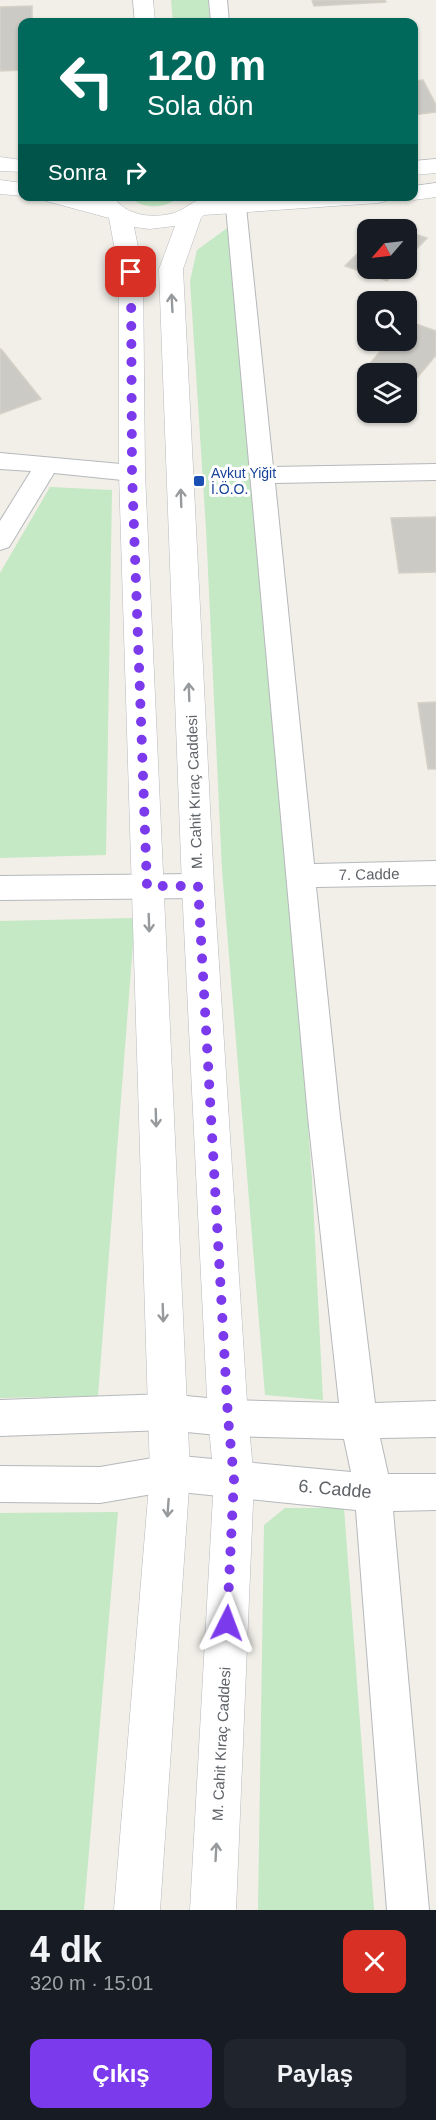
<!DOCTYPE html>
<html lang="tr">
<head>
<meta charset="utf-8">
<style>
	:root { --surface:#171b24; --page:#20242c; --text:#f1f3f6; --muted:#9ea1a6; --accent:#7c3aed }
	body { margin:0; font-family:Arial,sans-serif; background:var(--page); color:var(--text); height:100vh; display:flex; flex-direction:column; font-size:22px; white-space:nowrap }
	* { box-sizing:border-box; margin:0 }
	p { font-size:20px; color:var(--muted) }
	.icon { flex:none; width:33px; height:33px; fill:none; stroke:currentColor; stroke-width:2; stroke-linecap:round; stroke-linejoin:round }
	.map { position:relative; height:1910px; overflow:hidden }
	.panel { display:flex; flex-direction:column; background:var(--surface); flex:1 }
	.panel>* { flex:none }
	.hud { position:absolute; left:18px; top:18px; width:400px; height:183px; border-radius:12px; box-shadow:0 2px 4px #0004; background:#00695c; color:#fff; overflow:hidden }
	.needle { width:39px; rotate:242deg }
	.fabs { position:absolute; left:357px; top:219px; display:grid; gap:12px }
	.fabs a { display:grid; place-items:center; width:60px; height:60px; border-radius:12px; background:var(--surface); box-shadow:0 2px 4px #0004; font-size:30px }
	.pin { position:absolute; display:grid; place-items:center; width:51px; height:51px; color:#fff; margin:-26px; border-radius:12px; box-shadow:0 3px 9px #0006 }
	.me { position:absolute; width:66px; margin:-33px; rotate:3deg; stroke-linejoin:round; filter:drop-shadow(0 0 4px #0008) }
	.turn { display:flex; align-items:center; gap:21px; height:126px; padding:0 30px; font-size:27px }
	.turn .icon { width:78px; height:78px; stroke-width:2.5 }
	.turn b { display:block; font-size:42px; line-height:51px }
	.then { display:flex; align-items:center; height:57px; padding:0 30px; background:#0003; gap:12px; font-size:22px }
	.round { display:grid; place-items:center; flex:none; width:63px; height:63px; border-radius:12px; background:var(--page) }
	.head { display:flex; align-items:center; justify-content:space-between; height:102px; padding:0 30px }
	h1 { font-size:36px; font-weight:700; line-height:45px }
	.button { display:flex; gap:12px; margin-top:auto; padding:12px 30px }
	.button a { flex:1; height:69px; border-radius:12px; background:var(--accent); color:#fff; font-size:24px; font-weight:700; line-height:69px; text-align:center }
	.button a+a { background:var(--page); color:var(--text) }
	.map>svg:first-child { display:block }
	.green { fill:#c5e8c5 }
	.building { fill:#cccac5; stroke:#d6d1c6; stroke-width:1.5 }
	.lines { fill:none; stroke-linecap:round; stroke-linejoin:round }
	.street-casing { stroke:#b5b8bc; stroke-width:2 }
	.secondary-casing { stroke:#b6babf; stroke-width:1 }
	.street { fill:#fff; fill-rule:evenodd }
	.secondary { fill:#fff; fill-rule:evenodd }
	.oneway { stroke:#979a9d }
	.route { stroke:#7c3aed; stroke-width:10; stroke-dasharray:0 18 }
	.transit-dot { fill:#1a4fb4; stroke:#fff; stroke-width:2 }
	.labels { text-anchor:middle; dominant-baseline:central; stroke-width:6; stroke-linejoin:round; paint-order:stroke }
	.far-transit-label { font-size:14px; fill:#164399; stroke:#fff; text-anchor:start }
	.street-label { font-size:15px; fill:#5f6368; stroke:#fff }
	.near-street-label { font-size:18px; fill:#5f6368; stroke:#fff }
</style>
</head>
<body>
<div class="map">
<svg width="436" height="1910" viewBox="0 0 436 1910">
	<rect width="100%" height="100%" fill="#f1efe8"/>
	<g class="green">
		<polygon points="171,0 208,0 210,22 173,22"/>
		<path d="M131,197H178C166,209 142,210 131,197Z"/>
		<polygon points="230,226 290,872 312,1180 323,1400 265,1395 222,870 206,528 190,281 197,250"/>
		<polygon points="50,487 112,490 106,855 0,858 0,573"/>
		<polygon points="135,918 98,1396 0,1398 0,921"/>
		<polygon points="285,1508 344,1508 374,1910 258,1910 264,1525"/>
		<polygon points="118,1512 84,1910 0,1910 0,1513"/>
	</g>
	<g class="building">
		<polygon points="312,0 385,0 386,2 314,6"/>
		<polygon points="32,6 32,22 22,22 22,70 0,71 0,7"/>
		<polygon points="423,80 436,105 436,112 414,115 414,81"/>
		<polygon points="406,231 427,238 406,260"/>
		<polygon points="368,243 368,268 399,268 387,281 345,266"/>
		<polygon points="408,321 436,331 436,355 411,385 406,383 406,374 380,374 366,368 390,340 406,340"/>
		<polygon points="0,349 1,349 41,399 0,414"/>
		<polygon points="436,517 436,572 399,573 391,518"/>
		<polygon points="436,702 436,769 428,769 418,703"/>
	</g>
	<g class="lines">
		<g class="street-casing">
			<g id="street">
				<polygon points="209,0 227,0 229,22 211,22"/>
				<polygon points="236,201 243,203 246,207 273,467 436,464 436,480 275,483 314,864 436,861 436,885 316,887 340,1117 375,1403 436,1401 436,1437 380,1438 388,1474 436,1474 436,1510 393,1511 429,1910 387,1910 356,1510 170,1491 100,1503 0,1502 0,1466 100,1467 170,1455 351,1472 344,1439 228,1436 166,1430 0,1436 0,1400 166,1394 228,1400 339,1403 308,1117 226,207 229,203"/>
				<polygon points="0,453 132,465 140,467 144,473 140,479 132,481 54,473 9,547 0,550 0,521 31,471 0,469"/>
				<polygon points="198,874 208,878 213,886 208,894 198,898 0,900 0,876"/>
			</g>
		</g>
		<g class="secondary-casing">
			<g id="secondary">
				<polygon points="133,0 153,0 155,22 135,22"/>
				<polygon points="0,157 22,160 22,172 0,171"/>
				<polygon points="436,159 436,173 414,175 414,161"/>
				<polygon points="0,180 22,183 23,196 0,194"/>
				<polygon points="436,183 436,197 414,200 405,196 414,196 414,186"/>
				<path d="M43,196H82L93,199L91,196H113C125,216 153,219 174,213C185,209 193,201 204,198L213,201L280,196H389L386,201L378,203L204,215L201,218L183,269L214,886L248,1418L254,1479L236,1910H190L214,1479L208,1418L182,886L159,269L175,226L149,229L134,227L143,272L145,473L190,1473L160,1910H114L150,1473L119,473V272L109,218L46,201Z"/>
			</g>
		</g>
		<use href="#street" class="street"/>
		<use href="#secondary" class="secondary"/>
	</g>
	<defs><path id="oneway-shaft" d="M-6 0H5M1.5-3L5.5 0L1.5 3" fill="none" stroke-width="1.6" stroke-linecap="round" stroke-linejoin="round" transform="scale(1.5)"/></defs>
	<g class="oneway">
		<use href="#oneway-shaft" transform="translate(172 303) rotate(-93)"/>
		<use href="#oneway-shaft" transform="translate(181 498) rotate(-92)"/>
		<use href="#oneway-shaft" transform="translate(189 692) rotate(-92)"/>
		<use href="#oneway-shaft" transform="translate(149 923) rotate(88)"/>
		<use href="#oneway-shaft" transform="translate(156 1118) rotate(88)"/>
		<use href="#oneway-shaft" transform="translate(163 1313) rotate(88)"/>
		<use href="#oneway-shaft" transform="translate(168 1508) rotate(94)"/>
		<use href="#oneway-shaft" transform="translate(216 1852) rotate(-87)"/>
	</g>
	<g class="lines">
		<polyline class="route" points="131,272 132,473 147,886 198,886 228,1418 234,1479 227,1623"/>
	</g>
	<rect class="transit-dot" x="193" y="475" width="12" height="12" rx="3"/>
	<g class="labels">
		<g class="far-transit-label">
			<text x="211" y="473">Aykut Yiğit<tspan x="211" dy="16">İ.Ö.O.</tspan></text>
		</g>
		<g class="street-label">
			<text transform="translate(194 792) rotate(-92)">M. Cahit Kıraç Caddesi</text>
			<text transform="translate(369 874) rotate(-1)">7. Cadde</text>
			<text transform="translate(221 1744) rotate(-87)">M. Cahit Kıraç Caddesi</text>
		</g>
		<g class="near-street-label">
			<text transform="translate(335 1489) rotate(5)">6. Cadde</text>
		</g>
	</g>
</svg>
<div class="fabs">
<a><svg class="needle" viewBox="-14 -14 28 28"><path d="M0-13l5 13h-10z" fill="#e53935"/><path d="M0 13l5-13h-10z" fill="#9ea1a6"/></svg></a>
<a><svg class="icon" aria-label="search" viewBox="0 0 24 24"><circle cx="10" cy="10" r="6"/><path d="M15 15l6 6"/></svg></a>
<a><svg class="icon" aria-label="layers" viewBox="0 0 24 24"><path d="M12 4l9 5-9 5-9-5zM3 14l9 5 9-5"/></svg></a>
</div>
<div class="pin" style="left:131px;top:272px;background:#d93025"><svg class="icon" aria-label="arrive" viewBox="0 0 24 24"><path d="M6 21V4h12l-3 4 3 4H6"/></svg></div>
<svg class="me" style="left:227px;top:1623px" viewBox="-20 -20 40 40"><path d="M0-17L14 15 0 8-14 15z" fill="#7c3aed" stroke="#fff" stroke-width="4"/></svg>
<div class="hud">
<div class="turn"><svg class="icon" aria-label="left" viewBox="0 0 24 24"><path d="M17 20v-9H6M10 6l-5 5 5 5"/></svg><div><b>120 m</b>Sola dön</div></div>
<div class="then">Sonra<svg class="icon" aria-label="right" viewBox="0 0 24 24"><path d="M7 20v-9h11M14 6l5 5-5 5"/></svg></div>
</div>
</div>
<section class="panel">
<div class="head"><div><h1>4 dk</h1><p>320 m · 15:01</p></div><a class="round" style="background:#d93025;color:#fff"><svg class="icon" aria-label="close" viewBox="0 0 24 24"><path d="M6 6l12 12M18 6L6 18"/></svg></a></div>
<div class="button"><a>Çıkış</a><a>Paylaş</a></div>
</section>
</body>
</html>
